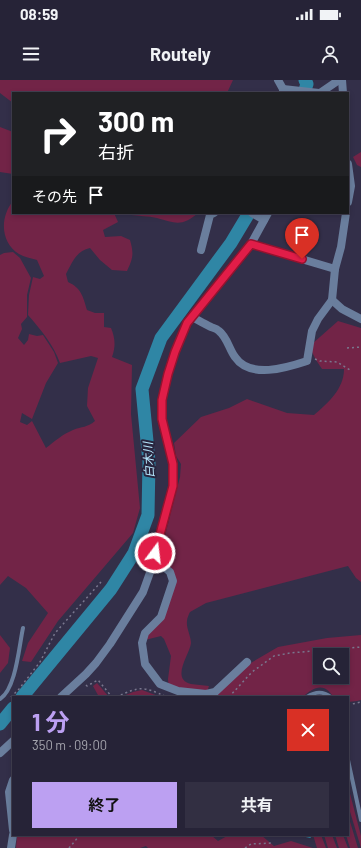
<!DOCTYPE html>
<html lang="ja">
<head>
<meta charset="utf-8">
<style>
	:root { --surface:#262337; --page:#322f42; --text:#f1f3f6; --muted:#a4a4ad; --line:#424052; --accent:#bca0f2 }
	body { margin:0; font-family:Barlow,"Noto Sans JP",sans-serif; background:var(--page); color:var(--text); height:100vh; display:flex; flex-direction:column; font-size:15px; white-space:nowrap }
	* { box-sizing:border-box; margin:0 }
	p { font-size:13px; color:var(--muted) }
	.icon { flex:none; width:22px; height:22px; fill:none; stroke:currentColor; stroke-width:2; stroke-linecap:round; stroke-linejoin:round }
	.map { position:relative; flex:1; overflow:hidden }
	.drawer { position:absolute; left:12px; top:616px; width:337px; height:140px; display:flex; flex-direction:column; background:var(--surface); border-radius:0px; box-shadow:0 2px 6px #0003,0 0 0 1px var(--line) }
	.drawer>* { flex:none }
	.guide { position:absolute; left:12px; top:12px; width:337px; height:122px; border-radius:0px; box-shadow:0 2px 6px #0003,0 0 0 1px var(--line); background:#202124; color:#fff; overflow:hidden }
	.tools { position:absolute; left:313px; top:568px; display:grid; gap:8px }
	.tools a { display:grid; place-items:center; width:36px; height:36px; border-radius:0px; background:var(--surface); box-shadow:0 2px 6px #0003,0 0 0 1px var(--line); font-size:20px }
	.pin { position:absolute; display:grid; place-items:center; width:34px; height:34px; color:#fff; margin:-41px -17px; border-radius:50% 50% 50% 0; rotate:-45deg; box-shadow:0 0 4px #0007 }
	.pin .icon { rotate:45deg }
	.me { position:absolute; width:44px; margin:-22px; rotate:15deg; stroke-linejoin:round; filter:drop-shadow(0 0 3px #0008) }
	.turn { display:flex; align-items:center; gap:14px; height:84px; padding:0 20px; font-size:18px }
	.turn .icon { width:52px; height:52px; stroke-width:2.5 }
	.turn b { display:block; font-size:28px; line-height:34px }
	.then { display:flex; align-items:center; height:38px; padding:0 20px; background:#0003; gap:8px; font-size:15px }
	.round { display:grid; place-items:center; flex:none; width:42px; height:42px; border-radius:0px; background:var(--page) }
	.headline { display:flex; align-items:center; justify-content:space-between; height:68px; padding:0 20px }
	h1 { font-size:24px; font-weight:700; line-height:30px; color:var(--accent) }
	.action { display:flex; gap:8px; margin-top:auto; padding:8px 20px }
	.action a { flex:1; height:46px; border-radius:0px; background:var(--accent); color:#111; font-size:16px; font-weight:700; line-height:46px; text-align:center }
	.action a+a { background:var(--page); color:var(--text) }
	.status { display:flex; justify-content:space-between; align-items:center; height:28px; padding:0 20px; background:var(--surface); direction:ltr }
	.status svg { height:11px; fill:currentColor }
	header { display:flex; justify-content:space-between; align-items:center; height:52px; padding:0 20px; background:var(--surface); font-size:18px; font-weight:700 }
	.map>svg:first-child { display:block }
	.green { fill:#722447; fill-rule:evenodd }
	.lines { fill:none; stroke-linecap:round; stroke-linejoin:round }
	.stream { stroke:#2f86a5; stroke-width:2 }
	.river { stroke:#2f86a5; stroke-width:13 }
	.path { stroke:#7a778e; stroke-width:1.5; stroke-dasharray:2 3; stroke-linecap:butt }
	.service { stroke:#6a7e9d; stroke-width:4 }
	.minor { stroke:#6a7e9d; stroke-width:8 }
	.route-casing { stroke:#92132f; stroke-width:10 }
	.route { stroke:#e11d48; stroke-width:7 }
	.labels { text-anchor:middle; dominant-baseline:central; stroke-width:4; stroke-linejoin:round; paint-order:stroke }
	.water-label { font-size:12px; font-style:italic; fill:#b7e8fe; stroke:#29253e }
</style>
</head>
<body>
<div class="status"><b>08:59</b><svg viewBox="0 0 49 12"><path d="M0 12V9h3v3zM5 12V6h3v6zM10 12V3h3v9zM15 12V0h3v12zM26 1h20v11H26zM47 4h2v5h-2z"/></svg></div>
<header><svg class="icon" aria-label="menu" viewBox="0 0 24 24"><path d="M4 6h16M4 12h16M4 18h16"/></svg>Routely<svg class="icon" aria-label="person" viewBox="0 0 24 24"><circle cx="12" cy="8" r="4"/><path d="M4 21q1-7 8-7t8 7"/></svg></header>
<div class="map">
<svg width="361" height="768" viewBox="0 0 361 768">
	<rect width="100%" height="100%" fill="#332f49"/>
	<g class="green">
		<polygon points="0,0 233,0 227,13 13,13 13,23 0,13"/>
		<polygon points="0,47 13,52 13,94 0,92"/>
		<polygon points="361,72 361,87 357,85 353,77"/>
		<path d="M13,121V133H43L49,135L58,133H114L118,142L103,150L105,157L121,156L130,160C134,174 133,178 127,191L112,190L100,180L90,168C76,171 72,183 66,194L68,202C81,208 83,216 87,230L95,233H104V247L111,248C115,258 116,266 112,277L132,285L131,334L140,428L133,453L58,541L31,582L22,581L28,563L48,533L26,508L8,496L0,505V175L4,173L13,172L20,178L31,198L27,215V237L21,244L22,249L18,258L24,265L28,260L29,254L37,256L43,255L54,272L58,283L46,303L32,339L22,333L20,342L27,345L32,341L46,368C55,361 63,354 73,350C82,346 87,348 95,341L87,326L88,308L98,278L91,276L60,283C53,264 41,250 28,235L29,215L33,197L40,199L44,196L37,180C31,178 24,177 19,174C0,162 0,137 13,121Z"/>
		<path d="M129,133H198C182,147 175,143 157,138C148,136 139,136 131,135Z"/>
		<path d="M338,241L361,248V502L356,498L348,486L206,523L190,532C189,534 187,538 187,541C186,548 191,556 191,563C190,574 170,599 191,604C196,605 203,605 209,606L207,612L169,611L168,599L171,576L164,559L161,556L145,560L147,552L159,542L174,500L158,483L180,397L181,384L176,376L174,363L201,337L229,328L247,319L287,333L314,335C328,323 344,309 344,289H322L316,280L310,268L312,264Z"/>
		<polygon points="0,555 10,568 8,583 0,593"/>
		<path d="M361,555V620L357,621L348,622V617H333C325,602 313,607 303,617H211L249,584L278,567L327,558ZM320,575H342V597H320Z"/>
		<polygon points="97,603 109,617 99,617 93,606"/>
		<polygon points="142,610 161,617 121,617 133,612"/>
		<polygon points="348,706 361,756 361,768 348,725"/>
		<polygon points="348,735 358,768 350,768 346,755 348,755"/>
		<polygon points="17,755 211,755 218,761 229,755 261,755 274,766 291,761 313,768 148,768 146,766 140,768 16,768"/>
		<polygon points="313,755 321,755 326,768 317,768"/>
		<polygon points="324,755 332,755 337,768 328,768"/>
		<polygon points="335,755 343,755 348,768 339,768"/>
	</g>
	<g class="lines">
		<polyline class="stream" points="302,755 310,757"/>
		<g class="river">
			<polyline points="304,13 307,4 305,0"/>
			<polyline points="22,617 111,509 134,473 148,435 149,382 142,309 161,258 231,163 249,133"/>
			<polyline points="0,644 13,628"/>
		</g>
		<g class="path">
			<polyline points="347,268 361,267"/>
			<polyline points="315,279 320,281 337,282 350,290"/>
			<polyline points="86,605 87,606 98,600 112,617"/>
			<polyline points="11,617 19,609 40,582 55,553 101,502"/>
			<path d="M116,617C141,606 142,606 167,617"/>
			<polyline points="229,617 252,592 274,576 290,573 361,567"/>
			<polyline points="348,625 361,622"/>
			<polyline points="69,768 80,755"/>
			<polyline points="245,768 251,764 273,763"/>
		</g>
		<g class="service">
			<path d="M307,617C316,611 323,611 331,617"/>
			<path d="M0,619C16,609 19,566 23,548"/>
			<polyline points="348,680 361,740"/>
		</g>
		<g class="minor">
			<polyline points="278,0 283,9 283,13"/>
			<polyline points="342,0 343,13"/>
			<polyline points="283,9 319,13"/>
			<polyline points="320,13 339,0"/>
			<polyline points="348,84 351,106 348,122"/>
			<polyline points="252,133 264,140"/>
			<polyline points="251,164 335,189"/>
			<polyline points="201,170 210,135 214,133"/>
			<polyline points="332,220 342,229 361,239"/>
			<path d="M192,237C198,240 204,244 211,247C213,248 216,248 219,251C227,257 229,269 235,277C250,299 286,288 307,281L312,251L318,239L332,220L335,189L341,167L346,133"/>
			<polyline points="152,487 164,487 170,492 173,501 161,537 145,553 142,563 145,584 160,604 178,611 206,614 215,612 247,582"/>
			<polyline points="61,617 86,594 96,583 110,564 143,512 152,487 173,406 173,384 162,339 162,320 168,294 175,272 187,243 251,164 268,133"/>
			<polyline points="0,673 13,661"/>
			<polyline points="13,700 9,712 13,750"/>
			<polyline points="11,768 13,755"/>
		</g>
	</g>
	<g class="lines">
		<g class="route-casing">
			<polyline id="route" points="155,473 173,406 173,384 162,339 162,320 168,294 175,272 187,243 251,164 302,179"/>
		</g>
		<use href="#route" class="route"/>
	</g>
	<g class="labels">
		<g class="water-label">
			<text transform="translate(148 380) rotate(-93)">白木川</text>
		</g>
	</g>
</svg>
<div class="tools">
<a><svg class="icon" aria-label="search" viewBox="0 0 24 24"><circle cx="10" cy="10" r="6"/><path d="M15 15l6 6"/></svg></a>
</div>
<div class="pin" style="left:302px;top:179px;background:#d93025"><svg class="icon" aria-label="arrive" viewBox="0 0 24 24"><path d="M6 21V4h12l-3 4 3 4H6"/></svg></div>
<svg class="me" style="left:155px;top:473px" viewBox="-20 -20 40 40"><circle r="17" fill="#e11d48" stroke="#fff" stroke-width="3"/><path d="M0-11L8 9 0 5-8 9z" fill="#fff"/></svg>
<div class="guide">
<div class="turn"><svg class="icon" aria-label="right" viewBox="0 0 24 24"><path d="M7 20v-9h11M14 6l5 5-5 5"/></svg><div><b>300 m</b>右折</div></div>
<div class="then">その先<svg class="icon" aria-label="arrive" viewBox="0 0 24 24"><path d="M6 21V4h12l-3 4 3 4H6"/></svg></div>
</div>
<section class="drawer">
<div class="headline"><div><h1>1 分</h1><p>350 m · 09:00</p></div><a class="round" style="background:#d93025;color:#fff"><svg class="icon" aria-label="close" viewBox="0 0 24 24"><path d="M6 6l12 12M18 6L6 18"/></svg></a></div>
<div class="action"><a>終了</a><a>共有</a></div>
</section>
</div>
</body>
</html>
